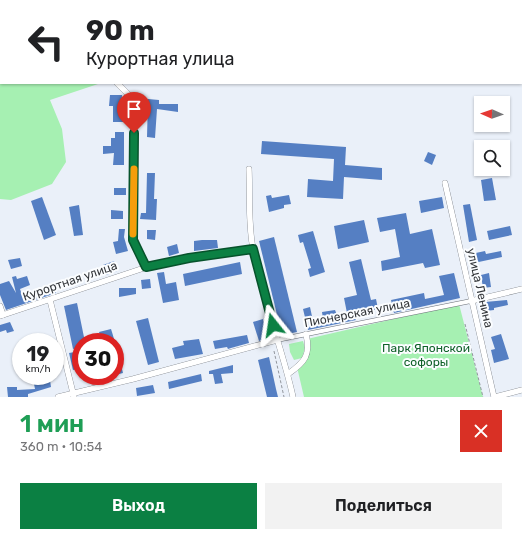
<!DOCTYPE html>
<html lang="ru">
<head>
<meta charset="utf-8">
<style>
	:root { --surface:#fff; --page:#f2f2f2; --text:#202124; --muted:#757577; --accent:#0b8043 }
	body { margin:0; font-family:Rubik,sans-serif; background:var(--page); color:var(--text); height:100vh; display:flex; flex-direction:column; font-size:15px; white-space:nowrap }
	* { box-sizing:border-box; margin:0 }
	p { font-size:13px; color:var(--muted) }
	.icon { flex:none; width:22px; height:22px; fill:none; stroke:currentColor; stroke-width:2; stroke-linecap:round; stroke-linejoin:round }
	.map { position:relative; height:397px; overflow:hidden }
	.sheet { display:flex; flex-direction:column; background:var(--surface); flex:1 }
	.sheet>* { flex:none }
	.guide { position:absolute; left:0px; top:0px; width:522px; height:84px; box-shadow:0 1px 3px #0004; background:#fff; color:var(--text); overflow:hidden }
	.needle { width:26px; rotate:272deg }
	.fabs { position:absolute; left:474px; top:96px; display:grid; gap:8px }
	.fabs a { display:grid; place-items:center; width:36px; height:36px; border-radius:0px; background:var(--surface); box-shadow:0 1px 3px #0004; font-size:20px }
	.speed { position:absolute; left:12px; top:333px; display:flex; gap:8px; font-size:20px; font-weight:700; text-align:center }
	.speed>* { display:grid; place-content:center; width:52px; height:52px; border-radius:50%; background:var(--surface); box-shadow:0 1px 3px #0004; line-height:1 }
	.speed small { font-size:10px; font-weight:400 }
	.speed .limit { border:6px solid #d22; background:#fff; color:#111 }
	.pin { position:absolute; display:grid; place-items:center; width:34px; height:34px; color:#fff; margin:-41px -17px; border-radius:50% 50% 50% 0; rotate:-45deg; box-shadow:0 0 4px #0007 }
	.pin .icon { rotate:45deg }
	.me { position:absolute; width:44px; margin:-22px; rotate:345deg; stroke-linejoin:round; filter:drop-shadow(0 0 3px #0008) }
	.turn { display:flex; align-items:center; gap:14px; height:84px; padding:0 20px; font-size:18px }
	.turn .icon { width:52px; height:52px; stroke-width:2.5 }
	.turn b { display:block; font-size:28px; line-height:34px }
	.round { display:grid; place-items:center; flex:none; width:42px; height:42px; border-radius:0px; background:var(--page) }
	.head { display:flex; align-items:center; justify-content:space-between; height:68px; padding:0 20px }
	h1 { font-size:24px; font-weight:600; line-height:30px; color:#1e9e55 }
	.cta { display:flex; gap:8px; margin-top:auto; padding:8px 20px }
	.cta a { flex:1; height:46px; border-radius:0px; background:var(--accent); color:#fff; font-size:16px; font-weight:600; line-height:46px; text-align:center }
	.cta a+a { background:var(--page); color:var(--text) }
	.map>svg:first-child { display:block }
	.green { fill:#a6f0b2 }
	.building { fill:#557fc3 }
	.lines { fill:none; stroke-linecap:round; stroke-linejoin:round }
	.pedestrian-casing { stroke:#6a6f77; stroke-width:5 }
	.minor-casing { stroke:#6a6f77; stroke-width:6 }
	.path { stroke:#92969d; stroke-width:1; stroke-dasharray:3 2; stroke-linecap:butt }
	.pedestrian { stroke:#fff; stroke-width:4 }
	.minor { stroke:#fff; stroke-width:5.5 }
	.route-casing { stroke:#07532c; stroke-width:10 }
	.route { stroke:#0b8043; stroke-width:7 }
	.slow { stroke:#f59e0b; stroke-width:7 }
	.labels { text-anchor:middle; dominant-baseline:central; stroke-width:4; stroke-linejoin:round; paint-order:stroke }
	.street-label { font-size:12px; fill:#34373b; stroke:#fbfdff }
	.park-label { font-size:12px; fill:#0f6129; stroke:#fbfdff }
</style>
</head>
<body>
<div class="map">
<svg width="522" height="397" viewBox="0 0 522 397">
	<rect width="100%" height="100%" fill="#eaf0f9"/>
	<g class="green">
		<polygon points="0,0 336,0 1,1 1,83 101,83 50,100 62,129 66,162 52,184 11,200 0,199"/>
		<polygon points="459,304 483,397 304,397 297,367 302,361 307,339"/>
		<polygon points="303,341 305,348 302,358 294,360 290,352 289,344"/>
	</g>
	<g class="building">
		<polygon points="110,95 122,95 121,111 124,111 124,122 113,122 113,106 109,106"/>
		<polygon points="148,99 159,100 159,104 178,104 178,112 157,109 155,138 147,137"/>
		<polygon points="115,132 124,132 124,165 113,165 114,153 103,154 103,146 111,146 111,138 115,138"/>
		<polygon points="262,141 346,147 345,165 382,168 382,180 344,177 343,199 307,197 308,179 333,181 334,159 261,154"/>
		<polygon points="428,152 436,155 432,165 424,161"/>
		<polygon points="147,173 155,173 154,199 157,199 156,220 140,219 141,213 146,213"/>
		<polygon points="492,178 496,200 484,201 481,180"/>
		<rect x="114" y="188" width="12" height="7"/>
		<polygon points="271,195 272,198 289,195 291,204 284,205 284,208 269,212 266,196"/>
		<polygon points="42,197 56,235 44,240 31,201"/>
		<polygon points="442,197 444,208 421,213 419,201"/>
		<polygon points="470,204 477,240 469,242 463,205"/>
		<polygon points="79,205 83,235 74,236 69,207"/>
		<polygon points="111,210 123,211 123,219 111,219"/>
		<polygon points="406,213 410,234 432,229 440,265 425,268 423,263 382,271 381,261 400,257 395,229 380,232 377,218"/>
		<polygon points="364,220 369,242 338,249 334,226"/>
		<polygon points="510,226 512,235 489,240 487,231"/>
		<polygon points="119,229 125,229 124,237 128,251 116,254 113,242 118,241"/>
		<polygon points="147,230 156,230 155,240 147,239"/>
		<polygon points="313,231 325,272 310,277 308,269 311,268 303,242 300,243 298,235"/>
		<polygon points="274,237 297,332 282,335 259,241"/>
		<polygon points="202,240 217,240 218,248 194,251 194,241"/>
		<polygon points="177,244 179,253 169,256 167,247"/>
		<polygon points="485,251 486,254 501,251 502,257 474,263 471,254"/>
		<polygon points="20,258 22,266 11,269 8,260"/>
		<polygon points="361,259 371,300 376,299 378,309 355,315 356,320 308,330 303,309 310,307 313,321 323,319 322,312 335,310 337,315 347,313 344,298 357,295 349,262"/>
		<polygon points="114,261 117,271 106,275 103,265"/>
		<polygon points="240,262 242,274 185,286 183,274"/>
		<polygon points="164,272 166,284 176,282 179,300 163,303 157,273"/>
		<polygon points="454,273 460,298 394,313 391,300 424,293 425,299 444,295 439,276"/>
		<polygon points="489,273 491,287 483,288 481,275"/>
		<polygon points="16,276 17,279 27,276 30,285 20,289 23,298 43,293 42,289 48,287 49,291 56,290 56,293 6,310 0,295 0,284 9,281 16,293 12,277"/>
		<polygon points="150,279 151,288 142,289 141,280"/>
		<polygon points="119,288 136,288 136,294 119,297"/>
		<polygon points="507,300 508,305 494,308 494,310 486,311 485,302"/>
		<polygon points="77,303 85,342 81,342 81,347 73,349 64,306"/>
		<polygon points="148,318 159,362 148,365 136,321"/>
		<polygon points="263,319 268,338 259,341 253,322"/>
		<polygon points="10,322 14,331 7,333 6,330 0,332 0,325"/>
		<polygon points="111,329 115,342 102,342 99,332"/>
		<polygon points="501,334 509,359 494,363 491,350 495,349 491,337"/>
		<polygon points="247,335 249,343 231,348 228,349 227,347 215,349 213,341"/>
		<polygon points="199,339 203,354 175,359 172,348 184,345 183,341"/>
		<polygon points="115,349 117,349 123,373 115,375"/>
		<polygon points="75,352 80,368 73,370 69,353"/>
		<polygon points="269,357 276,389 278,397 267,397 258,360"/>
		<polygon points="233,365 233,373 221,374 223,383 215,384 213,374 209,374 209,371"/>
		<polygon points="201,374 202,381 169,389 168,382"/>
		<polygon points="50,380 51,387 28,394 28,397 8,397 7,387 17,387 17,390 35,389 34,384"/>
		<polygon points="153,385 155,393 137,396 136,388"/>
	</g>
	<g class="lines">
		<g class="pedestrian-casing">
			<polyline id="pedestrian" points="277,340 471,301"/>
		</g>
		<g class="minor-casing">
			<g id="minor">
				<polyline points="117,83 128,94 134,133 133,240 147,267"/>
				<path d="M249,169C250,195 248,223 253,249C262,299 282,347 293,397"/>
				<polyline points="445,183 494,397"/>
				<polyline points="50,300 74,397"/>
				<polyline points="471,301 522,289"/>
				<polyline points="0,306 3,315"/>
				<polyline points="0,316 147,267 189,257 253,249"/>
				<path d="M288,374C305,362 311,355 306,334"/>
				<polyline points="58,397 133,379 277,340"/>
				<polyline points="495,397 522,390"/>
			</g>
		</g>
		<g class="path">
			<polyline points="465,324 483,397"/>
			<polyline points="274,351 284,397"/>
		</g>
		<use href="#pedestrian" class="pedestrian"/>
		<use href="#minor" class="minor"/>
	</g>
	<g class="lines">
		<g class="route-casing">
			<polyline id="route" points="134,133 133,240 146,267 189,258 253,249 273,325"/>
		</g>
		<use href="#route" class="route"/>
		<polyline class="slow" points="133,234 134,169"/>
	</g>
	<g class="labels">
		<g class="street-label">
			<text transform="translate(70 281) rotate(-19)">Курортная улица</text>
			<text transform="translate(480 288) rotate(77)">улица Ленина</text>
			<text transform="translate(357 313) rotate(-11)">Пионерская улица</text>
		</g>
		<g class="park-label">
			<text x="426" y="348">Парк Японской<tspan x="426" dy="14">софоры</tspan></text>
		</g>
	</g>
</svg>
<div class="fabs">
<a><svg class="needle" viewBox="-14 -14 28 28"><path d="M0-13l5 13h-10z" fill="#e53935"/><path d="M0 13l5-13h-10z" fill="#757577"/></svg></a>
<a><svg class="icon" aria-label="search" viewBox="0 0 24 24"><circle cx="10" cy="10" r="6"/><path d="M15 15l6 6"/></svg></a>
</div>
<div class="speed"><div>19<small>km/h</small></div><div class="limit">30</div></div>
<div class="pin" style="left:134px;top:133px;background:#d93025"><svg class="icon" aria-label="arrive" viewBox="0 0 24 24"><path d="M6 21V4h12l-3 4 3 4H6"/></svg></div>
<svg class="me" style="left:273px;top:325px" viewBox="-20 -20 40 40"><path d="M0-17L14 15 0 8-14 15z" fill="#0b8043" stroke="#fff" stroke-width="4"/></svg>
<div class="guide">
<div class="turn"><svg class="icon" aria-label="left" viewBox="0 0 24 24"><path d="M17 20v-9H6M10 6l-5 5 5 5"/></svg><div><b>90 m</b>Курортная улица</div></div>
</div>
</div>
<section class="sheet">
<div class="head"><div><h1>1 мин</h1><p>360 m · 10:54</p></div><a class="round" style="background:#d93025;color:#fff"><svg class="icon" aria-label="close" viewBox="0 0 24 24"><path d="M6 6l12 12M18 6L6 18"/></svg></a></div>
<div class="cta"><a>Выход</a><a>Поделиться</a></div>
</section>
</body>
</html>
